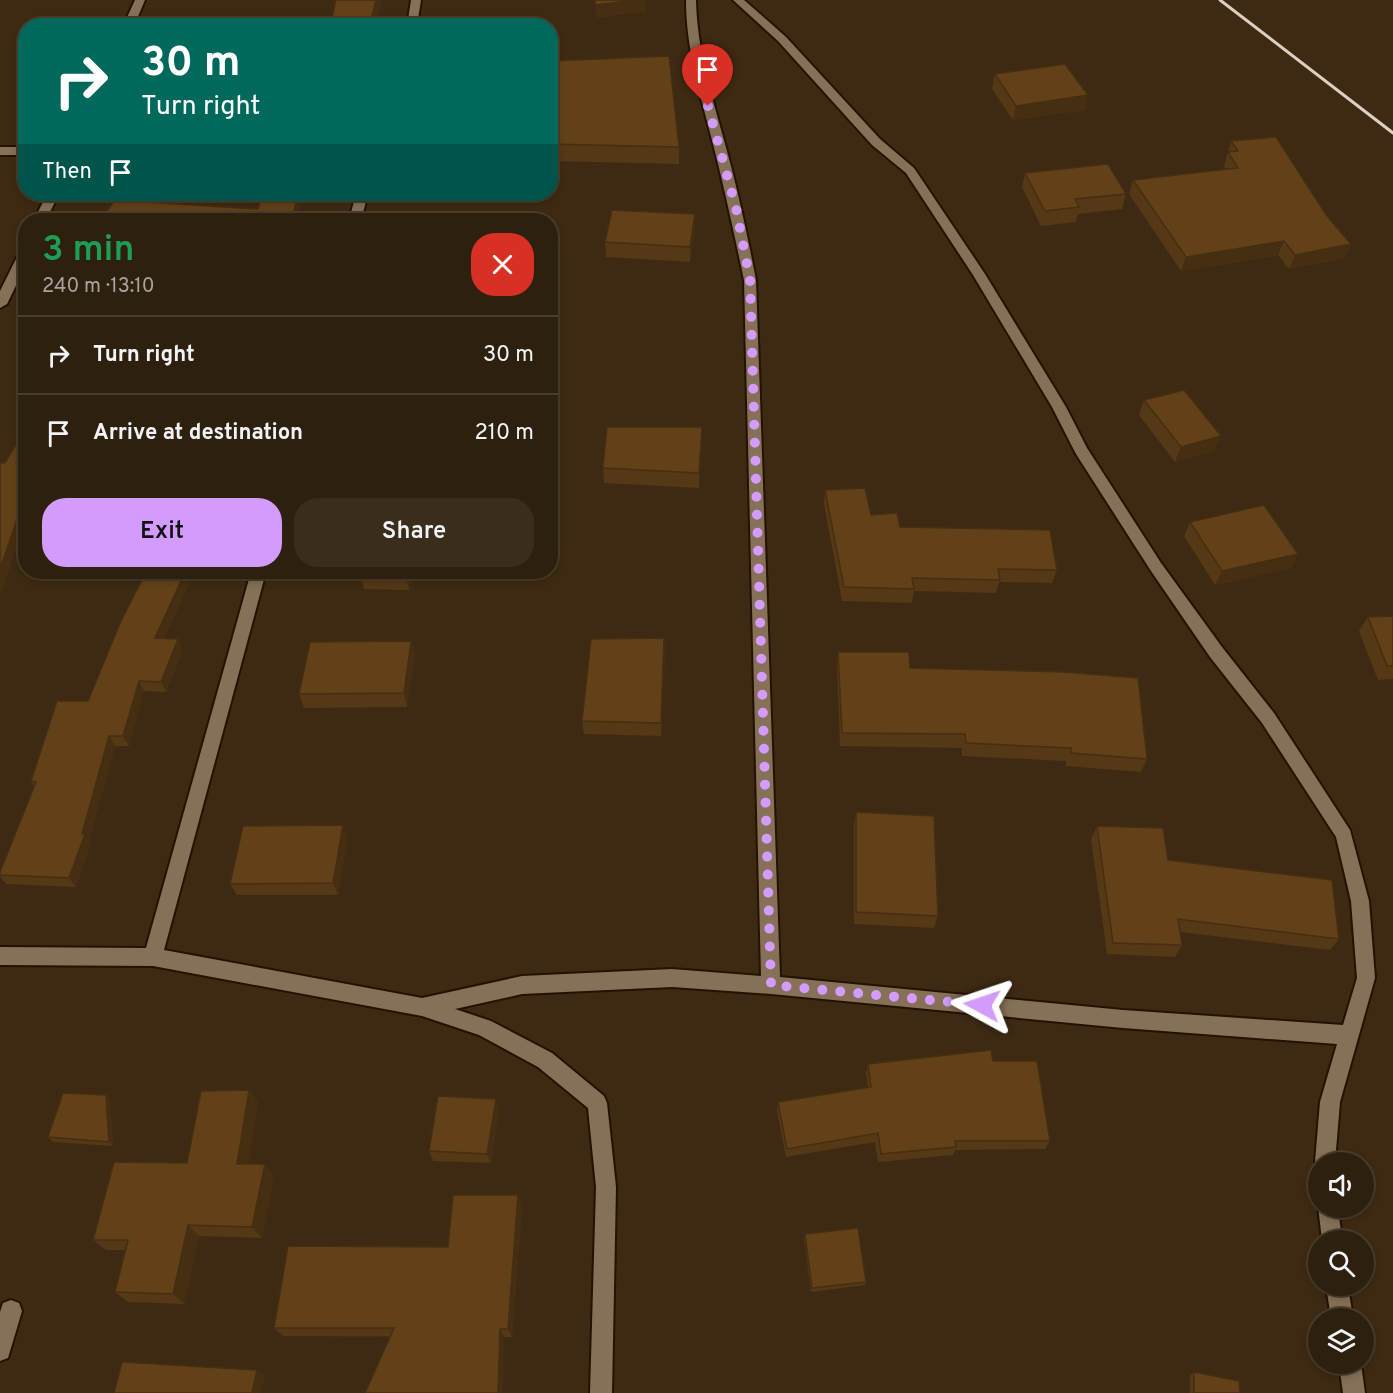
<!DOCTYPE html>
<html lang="en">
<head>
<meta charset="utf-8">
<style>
	:root { --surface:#2e200e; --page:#3a2d1c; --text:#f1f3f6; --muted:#a7a39e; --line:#493e2e; --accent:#d39cfc }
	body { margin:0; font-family:Overpass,sans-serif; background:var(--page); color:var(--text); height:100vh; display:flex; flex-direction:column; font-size:22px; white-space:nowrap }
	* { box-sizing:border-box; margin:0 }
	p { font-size:20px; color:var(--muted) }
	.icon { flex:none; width:33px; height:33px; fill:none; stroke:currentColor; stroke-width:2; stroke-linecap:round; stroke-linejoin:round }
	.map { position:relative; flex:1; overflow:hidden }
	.panel { position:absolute; left:18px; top:213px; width:540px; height:366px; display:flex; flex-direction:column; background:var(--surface); border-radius:24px; box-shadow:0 3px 9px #0003,0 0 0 2px var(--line) }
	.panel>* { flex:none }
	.guide { position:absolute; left:18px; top:18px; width:540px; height:183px; border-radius:24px; box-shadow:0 3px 9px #0003,0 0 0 2px var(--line); background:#00695c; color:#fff; overflow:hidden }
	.buttons { position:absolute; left:1308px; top:1152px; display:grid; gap:12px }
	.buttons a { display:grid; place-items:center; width:66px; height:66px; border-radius:50%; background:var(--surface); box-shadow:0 3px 9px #0003,0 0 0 2px var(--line); font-size:30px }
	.pin { position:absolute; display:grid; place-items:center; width:51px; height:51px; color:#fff; margin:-62px -26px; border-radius:50% 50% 50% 0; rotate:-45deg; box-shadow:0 0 6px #0007 }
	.pin .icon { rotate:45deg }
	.me { position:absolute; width:66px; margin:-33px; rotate:275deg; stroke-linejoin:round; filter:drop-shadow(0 0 4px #0008) }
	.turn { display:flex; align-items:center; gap:21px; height:126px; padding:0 24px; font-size:27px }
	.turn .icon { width:78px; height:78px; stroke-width:2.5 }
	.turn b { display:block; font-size:42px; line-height:51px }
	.then { display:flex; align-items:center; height:57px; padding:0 24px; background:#0003; gap:12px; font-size:22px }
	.round { display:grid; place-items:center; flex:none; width:63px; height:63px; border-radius:24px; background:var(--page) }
	.head { display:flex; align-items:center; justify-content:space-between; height:102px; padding:0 24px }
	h1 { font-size:36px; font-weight:600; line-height:45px; color:#1e9e55 }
	.cta { display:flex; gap:12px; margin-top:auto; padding:12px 24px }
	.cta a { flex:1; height:69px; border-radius:24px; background:var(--accent); color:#111; font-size:24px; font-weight:600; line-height:69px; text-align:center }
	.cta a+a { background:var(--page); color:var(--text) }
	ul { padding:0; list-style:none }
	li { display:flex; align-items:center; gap:18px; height:78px; padding:0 24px; border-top:2px solid var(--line) }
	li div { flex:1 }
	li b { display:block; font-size:22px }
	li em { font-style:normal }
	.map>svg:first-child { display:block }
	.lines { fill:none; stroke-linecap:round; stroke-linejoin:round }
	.minor-casing { stroke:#241200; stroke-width:4 }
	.minor { fill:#867057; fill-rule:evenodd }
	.rail { stroke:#ddcfc1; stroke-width:3 }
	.wall { fill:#553815 }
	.shaded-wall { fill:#452e11 }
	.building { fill:#634118; stroke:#452e11; stroke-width:1.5 }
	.route { stroke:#d39cfc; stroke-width:10; stroke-dasharray:0 18 }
</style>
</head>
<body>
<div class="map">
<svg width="1393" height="1393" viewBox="0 0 1393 1393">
	<rect width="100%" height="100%" fill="#3e2a13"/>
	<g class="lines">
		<g class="minor-casing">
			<g id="minor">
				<polygon points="135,0 145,0 134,26 123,26"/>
				<polygon points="411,0 421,0 417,26 407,26"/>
				<path d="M686,0H696C697,49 711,93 724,140C737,186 747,233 756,280L780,977L1123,1010L1343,1025L1357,978L1351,901L1336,837L1262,723L1210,657L1151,571L1076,454L1052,407L973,275L906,173L872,145L778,41L733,0H744L786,37L880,139L914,168L985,274L1066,407L1087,448L1161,563L1222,647L1274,713L1350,830L1369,901L1375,978L1340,1102L1335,1162H1318V1170L1315,1162L1320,1102L1337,1044L1123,1028L771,994L672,987L522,994L455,1009L491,1021L552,1053L604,1096L607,1103L616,1187L612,1393H590L596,1187L588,1108L538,1067L479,1035L422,1016L153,966L0,965V947L146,948L251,572H266L164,950L422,998L522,976L672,969L761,976L744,280C734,233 724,186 712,140C700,93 686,49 686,0Z"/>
				<rect x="0" y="147" width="26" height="8"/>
				<polygon points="47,194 59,194 46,220 34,220"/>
				<polygon points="356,194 368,194 361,220 349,220"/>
				<polygon points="26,247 26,265 7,304 0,308 0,291 20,251"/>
				<polygon points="1318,1206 1338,1208 1342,1240 1322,1240"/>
				<polygon points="1326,1286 1348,1286 1353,1318 1331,1318"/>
				<polygon points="11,1300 19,1303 22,1311 8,1358 0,1361 0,1312 3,1303"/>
				<polygon points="1339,1364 1361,1364 1365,1393 1343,1393"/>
			</g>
		</g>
		<use href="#minor" class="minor"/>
		<polyline class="rail" points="1220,0 1393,133"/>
	</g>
	<g class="wall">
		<polygon points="550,61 679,147 679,164 550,161"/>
		<polygon points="995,74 1088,95 1085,110 1013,120 992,89"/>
		<polygon points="1231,141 1327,216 1351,244 1345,258 1289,269 1278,255 1181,271 1129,194 1133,180 1226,169 1224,166"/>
		<polygon points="1025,173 1126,194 1122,209 1078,214 1076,222 1041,226 1022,187"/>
		<polygon points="695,229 690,262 606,257 605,242"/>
		<polygon points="1144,400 1215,451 1175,462 1139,415"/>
		<polygon points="702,427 699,488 604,483 603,468"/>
		<polygon points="825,490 871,515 900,527 1057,570 1052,583 999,582 996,593 914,591 912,603 842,601 824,504"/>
		<polygon points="1190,522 1298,554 1291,568 1215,585 1184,536"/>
		<polygon points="146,572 194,572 164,639 183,650 166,692 144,691 129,746 115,746 89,840 91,843 76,887 6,884 0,876 0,872 34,786 31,781 88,701"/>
		<polygon points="413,572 409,590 364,589 360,576"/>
		<polygon points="1393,616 1393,679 1378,680 1359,631 1368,617"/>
		<polygon points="664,638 665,652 661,736 584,734 582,721"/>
		<polygon points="411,641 415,655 407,707 304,708 299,694"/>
		<polygon points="838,652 1147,759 1141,772 1066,766 1066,761 962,756 962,748 840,746 837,665"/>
		<polygon points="856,812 938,916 934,928 854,924 854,825"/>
		<polygon points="1097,826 1168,860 1339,939 1330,950 1180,932 1182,945 1175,957 1107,954 1091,839"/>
		<polygon points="348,838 338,895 237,895 230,884"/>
		<polygon points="993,1061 1050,1141 1045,1149 955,1150 953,1155 878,1162 875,1142 786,1157 777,1111 778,1102 868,1087 866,1073 868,1064"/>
		<polygon points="249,1090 258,1103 248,1164 274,1176 262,1238 199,1236 184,1304 128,1302 115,1292 126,1250 106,1250 93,1240 187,1163"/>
		<polygon points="110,1100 113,1146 53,1142 48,1137"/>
		<polygon points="499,1109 491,1163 433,1161 429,1151"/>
		<polygon points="518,1195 522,1206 512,1337 283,1336 274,1328 448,1247"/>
		<polygon points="805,1234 866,1282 865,1285 811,1292 804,1238"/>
		<polygon points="1194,1372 1240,1393 1190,1393 1190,1375"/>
	</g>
	<g class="shaded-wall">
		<polygon points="376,0 382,0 376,26 370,26"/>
		<polygon points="638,0 646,0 646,12 596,18 595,5"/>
		<polygon points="1088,95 1085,110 1013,120 1016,106"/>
		<polygon points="298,194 303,194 297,220 292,220"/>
		<polygon points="695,214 695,229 690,262 690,247"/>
		<polygon points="1284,241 1278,255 1181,271 1186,257"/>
		<polygon points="1351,244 1345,258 1289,269 1295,255"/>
		<polygon points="702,427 702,442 699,488 699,473"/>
		<polygon points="1221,436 1215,451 1175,462 1181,447"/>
		<polygon points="26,493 26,521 3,589 0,594 0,569"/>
		<polygon points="1298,554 1291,568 1215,585 1222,571"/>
		<polygon points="185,572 194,572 160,648 155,638"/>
		<polygon points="407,572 413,572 409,590 406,577"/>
		<polygon points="664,638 665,652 661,736 661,723"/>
		<polygon points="178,639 183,650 166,692 161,682"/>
		<polygon points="411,641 415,655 407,707 404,693"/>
		<polygon points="139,681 144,691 129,746 123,736"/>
		<polygon points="109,736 115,746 89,840 91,843 76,887 69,878"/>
		<polygon points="343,825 348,838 338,895 333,883"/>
		<polygon points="249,1090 258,1103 246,1176 237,1164"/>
		<polygon points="106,1095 110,1100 113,1146 109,1142"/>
		<polygon points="496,1099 499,1109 491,1163 487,1154"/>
		<polygon points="265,1164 274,1176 262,1238 252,1227"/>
		<polygon points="518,1195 522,1206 512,1337 508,1329"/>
		<polygon points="188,1225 199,1236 184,1304 173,1294"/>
		<polygon points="500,1329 504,1337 503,1393 498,1393"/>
		<polygon points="257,1370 265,1376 261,1393 252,1393"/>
	</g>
	<g class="building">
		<polygon points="336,0 376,0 370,26 330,26"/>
		<polygon points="595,0 638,0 595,5"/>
		<polygon points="669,56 679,147 550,144 550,61"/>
		<polygon points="1065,64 1088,95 1016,106 995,74"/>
		<polygon points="1276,137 1327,216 1351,244 1295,255 1284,241 1186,257 1133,180 1238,168 1228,152 1238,151 1231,141"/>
		<polygon points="1108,164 1126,194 1075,199 1079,207 1045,211 1025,173"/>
		<polygon points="262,194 298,194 292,220 100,220 115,200 258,209"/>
		<polygon points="612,210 695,214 690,247 605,242"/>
		<polygon points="1184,390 1221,436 1181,447 1144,400"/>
		<polygon points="26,424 26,493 0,569 0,463 5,463 20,438"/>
		<polygon points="607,427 702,427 699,473 603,468"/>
		<polygon points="865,488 871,515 897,513 900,527 1050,530 1057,570 998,569 1000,580 912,578 914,589 844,587 825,490"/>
		<polygon points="1264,505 1298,554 1222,571 1190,522"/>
		<polygon points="146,572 185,572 155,638 178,639 161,682 139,681 123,736 109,736 82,834 85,834 69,878 0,875 0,872 36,782 31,781 57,701 88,701 121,621"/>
		<polygon points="361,572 407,572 406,577 360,576"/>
		<polygon points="1393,616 1393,666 1387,666 1368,617"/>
		<polygon points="664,638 661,723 582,721 591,639"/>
		<polygon points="411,641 404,693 299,694 310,642"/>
		<polygon points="838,652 909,652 910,668 1064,672 1138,678 1147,759 1071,753 1071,748 966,743 965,734 842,733"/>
		<polygon points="856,812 934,816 938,916 856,912"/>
		<polygon points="343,825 333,883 230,884 243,826"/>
		<polygon points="1097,826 1163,828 1168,860 1332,880 1339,939 1178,919 1182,945 1113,943"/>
		<polygon points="991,1050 993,1061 1037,1061 1050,1141 955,1141 956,1147 881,1154 878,1133 787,1149 778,1102 871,1087 868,1064"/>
		<polygon points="249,1090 237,1164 265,1164 252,1227 188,1225 173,1294 115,1292 128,1240 93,1240 114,1162 187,1163 201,1091"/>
		<polygon points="63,1093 106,1095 109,1142 48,1137"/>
		<polygon points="438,1096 496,1099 487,1154 429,1151"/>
		<polygon points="453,1195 518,1195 508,1329 500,1329 498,1393 365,1393 394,1328 274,1328 288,1246 448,1247"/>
		<polygon points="858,1228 866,1282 812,1288 805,1234"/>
		<polygon points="122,1362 257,1370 252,1393 114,1393"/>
		<polygon points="1194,1372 1239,1381 1240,1393 1194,1393"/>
	</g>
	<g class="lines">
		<polyline class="route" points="708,106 736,208 750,280 771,985 982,1005"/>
	</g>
</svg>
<div class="buttons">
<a><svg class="icon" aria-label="sound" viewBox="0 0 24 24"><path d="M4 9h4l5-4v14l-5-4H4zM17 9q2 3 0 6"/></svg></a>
<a><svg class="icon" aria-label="search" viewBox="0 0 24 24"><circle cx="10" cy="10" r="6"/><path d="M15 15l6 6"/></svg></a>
<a><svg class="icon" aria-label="layers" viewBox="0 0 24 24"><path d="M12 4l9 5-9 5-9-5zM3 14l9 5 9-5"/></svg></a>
</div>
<div class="pin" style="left:708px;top:106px;background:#d93025"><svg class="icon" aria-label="arrive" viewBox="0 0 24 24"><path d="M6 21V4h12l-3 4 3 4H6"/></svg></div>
<svg class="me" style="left:982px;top:1005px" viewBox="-20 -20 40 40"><path d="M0-17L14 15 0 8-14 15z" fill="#d39cfc" stroke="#fff" stroke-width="4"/></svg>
<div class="guide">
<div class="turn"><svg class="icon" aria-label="right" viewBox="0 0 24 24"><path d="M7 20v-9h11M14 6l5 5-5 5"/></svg><div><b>30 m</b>Turn right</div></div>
<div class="then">Then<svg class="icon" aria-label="arrive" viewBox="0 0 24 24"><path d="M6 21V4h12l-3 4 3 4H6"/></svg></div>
</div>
<section class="panel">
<div class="head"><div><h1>3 min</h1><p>240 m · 13:10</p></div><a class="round" style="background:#d93025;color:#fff"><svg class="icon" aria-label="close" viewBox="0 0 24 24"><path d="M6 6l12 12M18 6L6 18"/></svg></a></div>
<ul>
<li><svg class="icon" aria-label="right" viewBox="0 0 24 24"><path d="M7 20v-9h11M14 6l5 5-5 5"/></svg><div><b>Turn right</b></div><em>30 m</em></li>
<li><svg class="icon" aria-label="arrive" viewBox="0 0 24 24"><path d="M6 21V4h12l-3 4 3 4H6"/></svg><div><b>Arrive at destination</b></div><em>210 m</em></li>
</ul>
<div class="cta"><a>Exit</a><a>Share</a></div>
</section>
</div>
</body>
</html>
